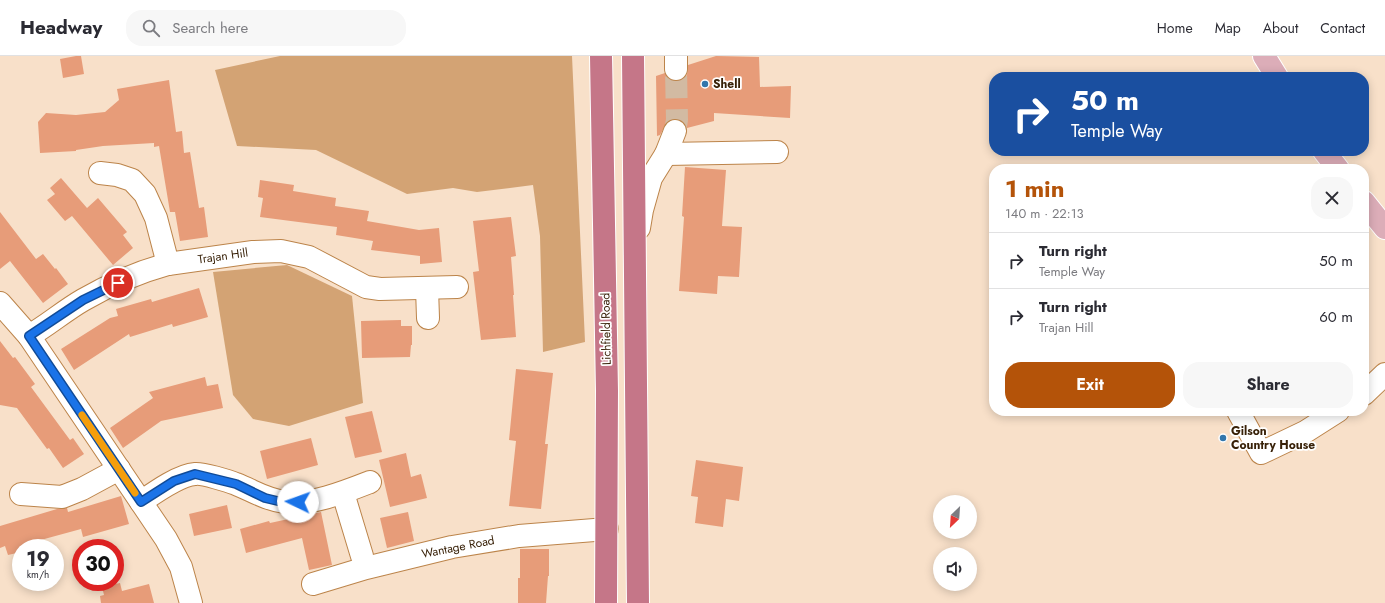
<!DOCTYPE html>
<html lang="en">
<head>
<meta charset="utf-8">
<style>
	:root { --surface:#fff; --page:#f7f7f7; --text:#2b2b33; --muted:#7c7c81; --line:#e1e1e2; --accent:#b45309 }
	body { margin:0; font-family:Jost,sans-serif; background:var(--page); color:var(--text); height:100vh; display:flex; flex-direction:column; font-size:15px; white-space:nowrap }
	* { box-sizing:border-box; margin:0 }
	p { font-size:13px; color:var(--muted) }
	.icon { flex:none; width:22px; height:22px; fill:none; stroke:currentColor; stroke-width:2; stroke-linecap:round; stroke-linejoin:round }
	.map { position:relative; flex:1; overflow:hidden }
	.details { position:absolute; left:989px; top:108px; width:380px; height:252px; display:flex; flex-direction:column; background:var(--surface); border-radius:16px; box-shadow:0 2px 10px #0003 }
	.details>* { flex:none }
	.banner { position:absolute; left:989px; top:16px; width:380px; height:84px; border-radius:16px; box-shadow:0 2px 10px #0003; background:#1a4fa0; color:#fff; overflow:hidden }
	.needle { width:26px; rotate:205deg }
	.buttons { position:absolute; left:933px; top:439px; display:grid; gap:8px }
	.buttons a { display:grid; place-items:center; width:44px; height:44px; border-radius:50%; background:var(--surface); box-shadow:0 2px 10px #0003; font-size:20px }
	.speed { position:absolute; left:12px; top:483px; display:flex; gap:8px; font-size:20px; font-weight:700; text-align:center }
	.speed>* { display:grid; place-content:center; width:52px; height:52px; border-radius:50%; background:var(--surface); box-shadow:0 2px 10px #0003; line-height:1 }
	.speed small { font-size:10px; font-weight:400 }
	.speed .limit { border:6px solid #d22; background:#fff; color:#111 }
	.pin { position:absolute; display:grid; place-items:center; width:34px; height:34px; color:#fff; margin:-17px; border:2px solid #fff; border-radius:50%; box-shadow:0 1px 4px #0007 }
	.me { position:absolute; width:44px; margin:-22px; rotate:273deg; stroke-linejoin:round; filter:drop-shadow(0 0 3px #0008) }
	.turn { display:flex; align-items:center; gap:14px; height:84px; padding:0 16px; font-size:18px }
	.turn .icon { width:52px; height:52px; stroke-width:2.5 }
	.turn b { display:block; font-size:28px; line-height:34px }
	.round { display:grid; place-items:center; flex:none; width:42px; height:42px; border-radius:16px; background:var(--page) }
	.overview { display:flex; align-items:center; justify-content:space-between; height:68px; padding:0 16px }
	h1 { font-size:24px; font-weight:700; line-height:30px; color:var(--accent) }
	.primary-button { display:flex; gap:8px; margin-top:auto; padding:8px 16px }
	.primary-button a { flex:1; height:46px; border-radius:16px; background:var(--accent); color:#fff; font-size:16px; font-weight:700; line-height:46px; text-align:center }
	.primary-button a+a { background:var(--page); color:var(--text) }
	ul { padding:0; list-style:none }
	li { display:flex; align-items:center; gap:12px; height:56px; padding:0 16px; border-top:1px solid var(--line) }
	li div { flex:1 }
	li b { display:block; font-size:15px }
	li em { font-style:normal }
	header { display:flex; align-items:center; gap:24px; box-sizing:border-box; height:56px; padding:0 20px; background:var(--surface); border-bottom:1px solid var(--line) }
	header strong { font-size:19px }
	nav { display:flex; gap:22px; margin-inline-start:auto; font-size:14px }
	.search { width:280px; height:36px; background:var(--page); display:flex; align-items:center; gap:10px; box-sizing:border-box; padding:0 14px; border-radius:16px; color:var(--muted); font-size:15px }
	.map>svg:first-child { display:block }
	.forest { fill:#d3a374 }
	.building { fill:#e79c79 }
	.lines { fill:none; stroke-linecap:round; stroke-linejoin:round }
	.minor-tunnel { stroke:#d2baa2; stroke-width:22; stroke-dasharray:22 11; stroke-linecap:butt }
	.minor-casing { stroke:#bc844a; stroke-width:24 }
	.major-casing { stroke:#fff; stroke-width:24 }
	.highway-casing { stroke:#fff; stroke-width:24 }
	.minor { stroke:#fff; stroke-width:22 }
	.major { stroke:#dcadb8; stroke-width:22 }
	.highway { stroke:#c57688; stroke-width:22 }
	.route-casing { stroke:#114b97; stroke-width:10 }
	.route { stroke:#1a73e8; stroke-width:7 }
	.slow { stroke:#f59e0b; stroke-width:7 }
	.poi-dot { fill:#3276ac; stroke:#fff; stroke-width:1.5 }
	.labels { text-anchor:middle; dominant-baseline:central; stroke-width:3.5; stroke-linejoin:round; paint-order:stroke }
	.poi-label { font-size:12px; font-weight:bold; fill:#382108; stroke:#fff; text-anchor:start }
	.street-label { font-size:12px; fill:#382108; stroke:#fff }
</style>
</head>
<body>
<header>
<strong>Headway</strong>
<div class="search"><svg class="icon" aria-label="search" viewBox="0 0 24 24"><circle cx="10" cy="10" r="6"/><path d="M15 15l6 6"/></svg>Search here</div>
<nav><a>Home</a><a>Map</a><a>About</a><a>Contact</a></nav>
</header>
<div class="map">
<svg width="1385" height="547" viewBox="0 0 1385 547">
	<rect width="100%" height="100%" fill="#f8e0c9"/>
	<g class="forest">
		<polygon points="280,0 572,0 585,286 543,296 540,180 533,129 477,136 453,132 407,138 316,94 237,90 215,14"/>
		<polygon points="287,209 352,240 363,347 289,370 253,363 233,339 213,216"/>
	</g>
	<g class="building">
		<polygon points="76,0 81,0 84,18 63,22 60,3"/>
		<polygon points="716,0 759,1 760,31 791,30 790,62 714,57 714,65 687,72 684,67 680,64 674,63 667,66 660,79 657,80 656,20 665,17 670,24 676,25 682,24 687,19 688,9"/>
		<polygon points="169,24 176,76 182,75 184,97 190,96 199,152 204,151 208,181 180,185 175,156 170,156 159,90 154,91 154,87 103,90 76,94 76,95 40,97 38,66 46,57 76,59 105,56 119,44 117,33"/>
		<polygon points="685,111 726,114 722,170 742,171 739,221 718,220 717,238 679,235 684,161 682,160"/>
		<polygon points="61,122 87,152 98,142 127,176 123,179 133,192 113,209 72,160 65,165 47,144 55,138 50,132"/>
		<polygon points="260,124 294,129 293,135 336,142 335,150 369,155 367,165 419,174 439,172 442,206 420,208 420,200 371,194 373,185 336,179 337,171 260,161 263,142 258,141"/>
		<polygon points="0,156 36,203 43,198 55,213 56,212 68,228 43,247 10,205 0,213"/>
		<polygon points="511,161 516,200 511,201 514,239 513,239 516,281 481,284 473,216 479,215 473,165"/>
		<polygon points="199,232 208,261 173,271 172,268 130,281 129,278 74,314 61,293 110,262 118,260 116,253 151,243 152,246"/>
		<polygon points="401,264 401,270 412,270 412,289 411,289 410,301 362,302 361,265"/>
		<polygon points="0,285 13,302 15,301 35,328 31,331 70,384 73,382 84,398 63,412 49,392 47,393 17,352 0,349"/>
		<polygon points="516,313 553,317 545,388 548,388 541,453 509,450 516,385 509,384"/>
		<polygon points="205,321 207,330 218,328 223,352 161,365 123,392 110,372 153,342 149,336"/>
		<polygon points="372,355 382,396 355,402 345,361"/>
		<polygon points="311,382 318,409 267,423 260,395"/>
		<polygon points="406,397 411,421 421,418 427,442 390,451 379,404"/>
		<polygon points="696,404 743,411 739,445 726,443 723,471 695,467 698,441 691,440"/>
		<polygon points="121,440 129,468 83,481 81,473 26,488 28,492 21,492 21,496 8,499 5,490 0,492 0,470 57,453 67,452 68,456"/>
		<polygon points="227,449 232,472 194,480 189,458"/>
		<polygon points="321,456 332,509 309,514 302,482 246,497 240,473 269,465 270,467"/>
		<polygon points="408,456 414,485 387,492 380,462"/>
		<polygon points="520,493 549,493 549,520 548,520 546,547 518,547 518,522 520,522"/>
		<polygon points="120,527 122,535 149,528 154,547 101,547 100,540 104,539 102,531"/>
	</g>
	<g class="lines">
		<polyline class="minor-tunnel" points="675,75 677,64 676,13"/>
		<g class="minor-casing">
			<g id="minor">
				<polyline points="676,0 676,13"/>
				<polyline points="666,98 777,96"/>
				<polyline points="100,117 117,119 132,124 145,138 156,162 168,208"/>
				<polyline points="639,172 642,154 651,122 666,98 675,75"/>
				<polyline points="427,232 428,262"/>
				<polyline points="0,247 29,280 166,483 181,511 191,547"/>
				<path d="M29,280C48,269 64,255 83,244C109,229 139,216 168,208L253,196L281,195L309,201L366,231L380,233L457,231"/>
				<polyline points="1364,338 1385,318"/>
				<polyline points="1238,355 1261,397 1305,376 1338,355"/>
				<polyline points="343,437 362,500"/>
				<polyline points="21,438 62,441 82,433 119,413"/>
				<path d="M141,446C154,437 179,419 195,418C202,417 229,425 236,428C254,435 264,443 285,446C310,450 347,435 370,426"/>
				<polyline points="313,528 366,512 452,491 519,480 607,473"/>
			</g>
		</g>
		<g class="major-casing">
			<g id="major">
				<polyline points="1264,0 1277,21"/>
				<polyline points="1324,95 1338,113"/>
				<polyline points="1364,146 1385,172"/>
			</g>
		</g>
		<g class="highway-casing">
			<g id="highway">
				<polyline points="601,0 607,335 606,547"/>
				<polyline points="633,0 638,547"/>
			</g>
		</g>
		<use href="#minor" class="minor"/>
		<use href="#major" class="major"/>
		<use href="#highway" class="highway"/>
	</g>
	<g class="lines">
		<g class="route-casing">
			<polyline id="route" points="118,227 83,244 29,280 141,446 174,425 195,418 236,428 265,442 286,447 298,446"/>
		</g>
		<use href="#route" class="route"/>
		<polyline class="slow" points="82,359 135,437"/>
	</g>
	<g class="poi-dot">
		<circle cx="705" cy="28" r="4"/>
		<circle cx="1223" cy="382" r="4"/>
	</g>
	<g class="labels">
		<g class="poi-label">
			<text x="713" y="28">Shell</text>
			<text x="1231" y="375">Gilson<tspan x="1231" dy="14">Country House</tspan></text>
		</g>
		<g class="street-label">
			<text transform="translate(223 200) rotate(-8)">Trajan Hill</text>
			<text transform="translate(606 273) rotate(-91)">Lichfield Road</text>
			<text transform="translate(458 491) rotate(-11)">Wantage Road</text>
		</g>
	</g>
</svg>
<div class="buttons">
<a><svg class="needle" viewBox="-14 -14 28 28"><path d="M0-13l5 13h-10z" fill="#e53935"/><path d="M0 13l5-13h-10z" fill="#7c7c81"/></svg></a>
<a><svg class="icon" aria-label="sound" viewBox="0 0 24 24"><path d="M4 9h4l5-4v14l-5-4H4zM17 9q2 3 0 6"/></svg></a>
</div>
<div class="speed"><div>19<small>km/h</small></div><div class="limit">30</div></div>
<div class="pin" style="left:118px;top:227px;background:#d93025"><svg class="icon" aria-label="arrive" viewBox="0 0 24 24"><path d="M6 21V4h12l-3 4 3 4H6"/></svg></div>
<svg class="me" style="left:298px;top:446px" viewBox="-20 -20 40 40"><circle r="19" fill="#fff"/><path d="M0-13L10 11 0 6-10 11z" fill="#1a73e8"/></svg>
<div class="banner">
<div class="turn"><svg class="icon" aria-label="right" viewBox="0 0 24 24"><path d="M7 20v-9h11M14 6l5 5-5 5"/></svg><div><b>50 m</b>Temple Way</div></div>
</div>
<section class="details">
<div class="overview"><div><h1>1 min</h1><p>140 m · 22:13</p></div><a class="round"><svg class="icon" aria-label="close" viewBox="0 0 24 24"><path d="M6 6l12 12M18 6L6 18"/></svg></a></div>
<ul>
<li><svg class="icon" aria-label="right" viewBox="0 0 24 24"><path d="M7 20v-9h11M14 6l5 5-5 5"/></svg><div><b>Turn right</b><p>Temple Way</p></div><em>50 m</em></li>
<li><svg class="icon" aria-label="right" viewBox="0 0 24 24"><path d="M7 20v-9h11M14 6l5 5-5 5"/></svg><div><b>Turn right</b><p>Trajan Hill</p></div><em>60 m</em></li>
</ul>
<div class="primary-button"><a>Exit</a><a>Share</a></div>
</section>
</div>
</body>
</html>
